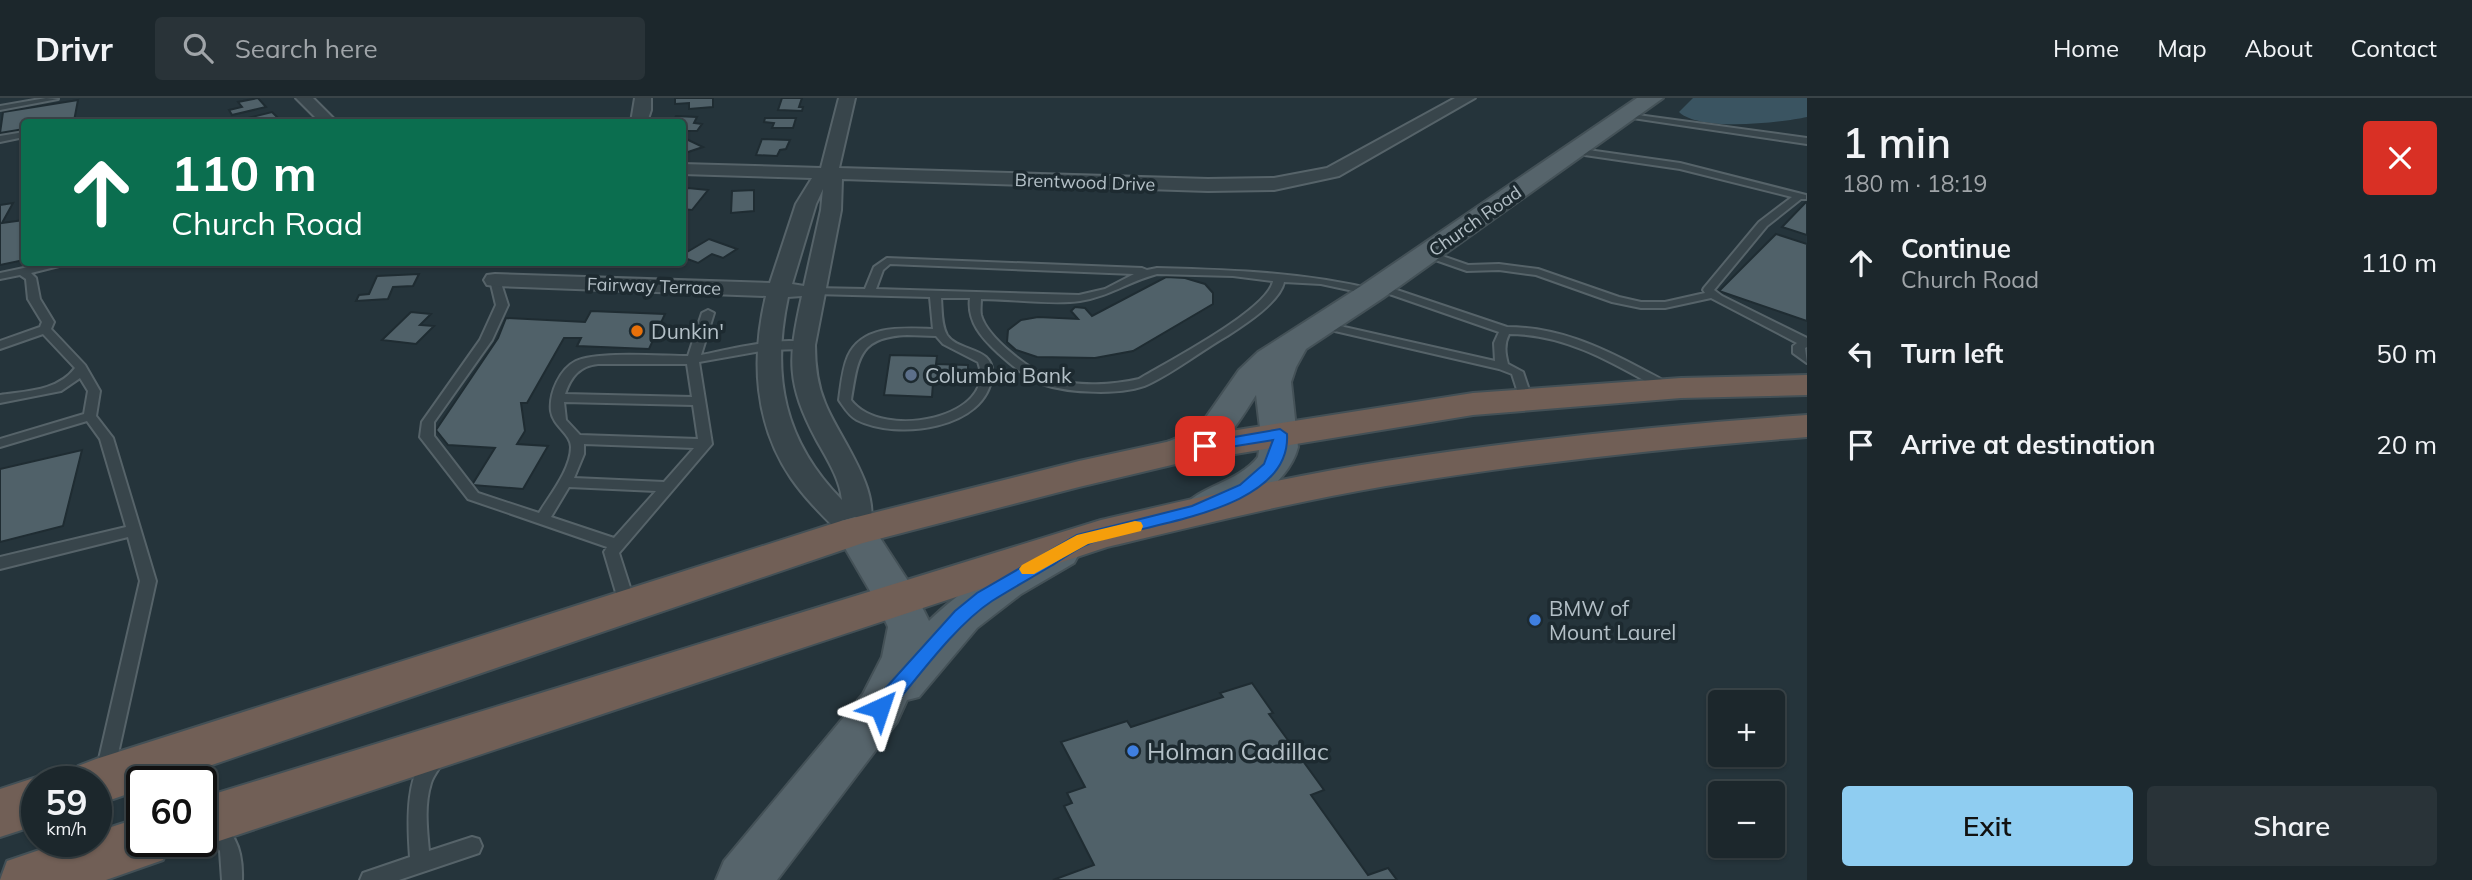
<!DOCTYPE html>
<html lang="en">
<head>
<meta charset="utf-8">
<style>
	:root { --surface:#1c272c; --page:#293338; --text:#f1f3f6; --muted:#a0a5a9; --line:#3a4448; --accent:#8fcdf1 }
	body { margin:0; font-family:Mulish,sans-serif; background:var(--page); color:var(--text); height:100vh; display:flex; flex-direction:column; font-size:26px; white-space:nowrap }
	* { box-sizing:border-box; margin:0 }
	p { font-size:23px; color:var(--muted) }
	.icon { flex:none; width:38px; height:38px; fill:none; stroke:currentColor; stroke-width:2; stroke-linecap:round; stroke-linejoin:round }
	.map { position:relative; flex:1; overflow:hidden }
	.side { display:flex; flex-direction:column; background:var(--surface); width:665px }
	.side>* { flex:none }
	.hud { position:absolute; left:21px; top:21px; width:665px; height:147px; border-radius:7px; box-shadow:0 2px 5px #0004,0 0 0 2px var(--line); background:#0b6e4f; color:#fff; overflow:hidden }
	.buttons { position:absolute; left:1708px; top:592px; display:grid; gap:14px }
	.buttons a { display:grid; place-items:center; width:77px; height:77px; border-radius:7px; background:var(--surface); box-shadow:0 2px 5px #0004,0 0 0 2px var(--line); font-size:35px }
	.speed { position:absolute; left:21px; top:668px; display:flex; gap:14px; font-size:35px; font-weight:700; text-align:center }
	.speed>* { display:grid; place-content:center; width:91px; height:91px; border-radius:50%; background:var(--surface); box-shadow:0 2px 5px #0004,0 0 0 2px var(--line); line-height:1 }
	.speed small { font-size:18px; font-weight:400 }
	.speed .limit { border:4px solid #111; border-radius:10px; background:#fff; color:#111 }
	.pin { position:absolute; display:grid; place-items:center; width:60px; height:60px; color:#fff; margin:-30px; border-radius:14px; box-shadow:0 4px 10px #0006 }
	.me { position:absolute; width:77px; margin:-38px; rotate:42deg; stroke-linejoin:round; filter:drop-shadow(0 0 5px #0008) }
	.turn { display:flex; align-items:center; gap:24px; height:147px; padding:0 35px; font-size:32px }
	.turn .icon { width:91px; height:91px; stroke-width:2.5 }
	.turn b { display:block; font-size:49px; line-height:60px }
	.round { display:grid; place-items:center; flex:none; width:74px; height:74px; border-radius:7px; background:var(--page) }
	.headline { display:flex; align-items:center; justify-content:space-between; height:119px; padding:0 35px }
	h1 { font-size:42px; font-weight:600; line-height:52px }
	.primary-button { display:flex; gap:14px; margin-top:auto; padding:14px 35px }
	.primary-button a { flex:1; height:80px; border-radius:7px; background:var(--accent); color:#111; font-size:28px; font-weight:600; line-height:80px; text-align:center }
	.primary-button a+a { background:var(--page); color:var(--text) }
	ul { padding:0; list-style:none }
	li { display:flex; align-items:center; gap:21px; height:91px; padding:0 35px }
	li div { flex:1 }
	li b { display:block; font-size:26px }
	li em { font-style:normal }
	header { display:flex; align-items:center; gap:42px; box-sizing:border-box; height:98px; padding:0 35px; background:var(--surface); border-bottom:2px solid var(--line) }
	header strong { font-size:33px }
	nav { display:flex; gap:38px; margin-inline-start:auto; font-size:24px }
	.search { width:490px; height:63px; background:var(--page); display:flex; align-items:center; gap:18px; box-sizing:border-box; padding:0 24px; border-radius:7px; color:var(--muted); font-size:26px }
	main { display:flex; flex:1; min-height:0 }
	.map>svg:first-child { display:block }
	.water { fill:#3a5461 }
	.building { fill:#506169; stroke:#1f2c32; stroke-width:2 }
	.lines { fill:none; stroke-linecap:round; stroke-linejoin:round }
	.lane-casing { stroke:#566369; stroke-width:4 }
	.street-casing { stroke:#566369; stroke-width:4 }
	.primary-casing { stroke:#445157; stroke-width:4 }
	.highway-casing { stroke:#435056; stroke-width:4 }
	.lane { fill:#38454b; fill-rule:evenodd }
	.street { fill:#38454b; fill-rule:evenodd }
	.primary { fill:#56646b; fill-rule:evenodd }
	.highway { fill:#715f56; fill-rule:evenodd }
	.route { fill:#1a73e8; stroke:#114b97; stroke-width:2 }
	.slow { fill:#f59e0b }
	.food-dot { fill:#e8710a; stroke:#1d2a30; stroke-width:2.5 }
	.service-dot { fill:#5c6f8a; stroke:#1d2a30; stroke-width:2.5 }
	.shop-dot { fill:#3f7fe0; stroke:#1d2a30; stroke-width:2.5 }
	.labels { text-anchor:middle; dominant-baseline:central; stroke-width:7; stroke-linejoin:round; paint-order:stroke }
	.far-street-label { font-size:18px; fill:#b4c0c7; stroke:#1d2a30 }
	.poi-label { font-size:21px; fill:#b4c0c7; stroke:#1d2a30; text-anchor:start }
	.near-poi-label { font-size:24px; fill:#b4c0c7; stroke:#1d2a30; text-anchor:start }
</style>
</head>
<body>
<header>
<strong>Drivr</strong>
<div class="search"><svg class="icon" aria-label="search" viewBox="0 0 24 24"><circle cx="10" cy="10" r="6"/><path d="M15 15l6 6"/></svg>Search here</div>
<nav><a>Home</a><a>Map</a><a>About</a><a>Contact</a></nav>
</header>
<main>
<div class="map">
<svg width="1807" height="782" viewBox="0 0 1807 782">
	<rect width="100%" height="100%" fill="#25343b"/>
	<path class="water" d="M1693,0H1807V19C1779,25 1700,34 1679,14Z"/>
	<g class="building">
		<polygon points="258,0 266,9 232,17 229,12 242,9 238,4"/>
		<polygon points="675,0 713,0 713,9 689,11 689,5 675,6"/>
		<polygon points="782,0 802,0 799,9 803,9 802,13 778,12"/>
		<polygon points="78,2 74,23 24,24 24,31 0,35 3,14"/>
		<polygon points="272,14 278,20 262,24 236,23"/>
		<polygon points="676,18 697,19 694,25 702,26 697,33 682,33 682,24 673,24"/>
		<polygon points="765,20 796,20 793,30 772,30 774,25 764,24"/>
		<polygon points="682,39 703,49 682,56"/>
		<polygon points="762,41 790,42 786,51 780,52 777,58 756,57"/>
		<polygon points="688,90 708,92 692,112 682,111 682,96"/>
		<polygon points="754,92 754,113 731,115 732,93"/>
		<polygon points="1807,103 1807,137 1782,129"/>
		<polygon points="13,105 2,125 24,122 24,162 0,167 0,107"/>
		<polygon points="1776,136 1807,146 1807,223 1719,193"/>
		<polygon points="709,141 737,151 723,160 712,156 698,165 682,159 682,157"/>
		<polygon points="419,176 413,188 393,189 388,201 356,203 359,197 369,196 377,178"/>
		<polygon points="1166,179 1185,180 1205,186 1213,195 1213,206 1133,253 1095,260 1037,259 1016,252 1007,244 1008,232 1021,222 1038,219 1078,221 1071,213 1075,209 1085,210 1092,218"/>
		<polygon points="591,213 665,216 649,251 577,248 581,240 564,240 527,305 521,305 525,333 517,346 548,348 523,391 472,387 495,350 448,347 436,332 498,240 506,220 585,224"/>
		<polygon points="411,214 431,216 420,227 434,228 416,246 382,242"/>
		<polygon points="890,257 937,258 936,266 968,267 968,286 933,285 932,299 884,297"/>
		<polygon points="82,352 63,428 0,444 0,371"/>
		<polygon points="1252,585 1273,615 1269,616 1324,692 1311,697 1368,777 1388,770 1397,782 1053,782 1094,767 1064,708 1072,705 1067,695 1085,689 1061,644 1127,623 1131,629 1223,599 1220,595"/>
	</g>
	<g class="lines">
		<g class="lane-casing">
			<g id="lane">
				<polygon points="46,0 58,1 0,12 0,8"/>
				<polygon points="1623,15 1807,40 1807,46 1626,19 1623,19"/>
				<polygon points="24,34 24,39 0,44 0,38"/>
				<polygon points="1574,50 1680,65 1806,97 1806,101 1801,101 1767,128 1714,192 1722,198 1807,240 1807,249 1805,250 1807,265 1793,255 1793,248 1797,245 1711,200 1665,210 1641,210 1612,204 1536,177 1499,172 1467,173 1424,158 1423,156 1428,153 1468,167 1499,166 1538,171 1619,199 1641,204 1665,204 1705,195 1703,192 1704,190 1759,124 1792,99 1680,71 1571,55 1570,53"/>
				<path d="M887,160L1142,170L1147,172L1157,170C1231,172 1304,174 1376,192L1377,194L1372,197L1321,186L1284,184C1280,204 1244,227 1227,238C1201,253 1176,273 1149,286C1124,298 1068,295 1042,286C1026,279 1011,267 998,255C982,240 967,224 970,200H941C942,211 941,227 947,237C959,255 995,248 992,277C987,332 896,342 857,322C848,317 844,309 839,302C841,288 842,272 848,258C863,226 904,230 933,231L930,199L814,196L809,193L814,190L865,191L874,169ZM890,166L1134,176L1105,191L1079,197L876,191L883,172ZM1157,176L1233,178L1273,183C1268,212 1167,264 1139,281C1113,287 1078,289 1053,281C1031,273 987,240 981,217C980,212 981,206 981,201C1010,201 1052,207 1080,203C1108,199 1130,183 1157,176ZM907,237L936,238L943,246L978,264C1000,319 882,344 851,302C858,261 858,239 907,237Z"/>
				<path d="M52,164H75L31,175L36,180L40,201L54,224L51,231L85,267L100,293L96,318L113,340L156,483L114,674L111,680L105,682L99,680L96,674L140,483L128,439L0,471V459L126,429L100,341L87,323L0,349V341L84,316L88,293L80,280L61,293L0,305V297C26,293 58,293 75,270L43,236L0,251V243L40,229L42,224L28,201L26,181L20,177L0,181V175Z"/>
				<path d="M495,179L500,182L508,207L492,242L434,324V338L478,395L539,415C550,397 571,371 571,349C571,336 553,328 551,313C549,295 560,271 576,263C598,253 662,258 688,258L702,215L708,212L714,215L701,257C722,253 793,235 809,247L803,251L767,252L699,264L712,346L619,455L636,508L634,512L628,514L622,512L620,508L604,454L607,449L468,401L420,339L422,324L480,242L496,207L490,182ZM598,266H687L692,299L565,296C571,279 579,268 598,266ZM564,304L693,307L698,341L580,337L566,322ZM584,346L694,350L664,384L574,380L584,356ZM569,389L656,393L614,440L551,419Z"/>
				<path d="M1379,186L1507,229C1557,229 1599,248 1642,271C1653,277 1667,283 1675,291L1673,294H1665C1615,266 1567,236 1509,236C1504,246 1505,255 1508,266L1523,274L1532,301L1526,305L1520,301L1512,276L1499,271L1322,230L1316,227L1322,224L1495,263L1494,245L1499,234L1375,191L1374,189Z"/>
				<path d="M436,652L442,654L445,660C441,669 434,676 431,685C424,707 427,731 429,753L472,739L479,741L482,748L479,755L399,782H360L363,775L410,759C408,732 403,664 436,652Z"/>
				<path d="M212,721C237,731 243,757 242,782H222L220,753L202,730L205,724Z"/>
			</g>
		</g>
		<g class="street-casing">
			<g id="street">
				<polygon points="296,0 313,0 337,24 320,24"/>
				<polygon points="635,0 651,0 651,12 647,24 631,24"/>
				<path d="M839,0H855L839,70L1208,81L1274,80L1327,70L1455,0H1475L1339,78L1274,92L1208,93L842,81L841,112L815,247C815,267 817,286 825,305C840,343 889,399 865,440L855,443L845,440C826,421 806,402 791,380C754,326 751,260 766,198L495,188L487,187L484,182L487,177L495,176L770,185L796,106L812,80L682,76V66L821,70ZM823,91L821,112L804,188L792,186L816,106ZM802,198C788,261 786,285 817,343C827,361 840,381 842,402C784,343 771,279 788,199Z"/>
			</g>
		</g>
		<g class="primary-casing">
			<g id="primary">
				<path d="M1637,0H1663L1383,200L1306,251L1296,269L1291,284L1298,349C1289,387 1227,432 1188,421L1182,411C1196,389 1238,385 1258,359L1261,338L1256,297C1236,328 1211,374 1167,362L1162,353L1167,344L1193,333L1202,325L1239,272L1258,254L1361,188Z"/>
				<path d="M855,419L869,423L912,489L929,523C949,502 1030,441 1058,439C1063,439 1069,442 1074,443L1080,454L1074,465L1021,496L977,530L919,599L907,602L897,624L777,782H716L724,763L863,596L882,559L888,529L877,505L835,433L841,423Z"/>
			</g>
		</g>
		<g class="highway-casing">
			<g id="highway">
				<polygon points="1807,277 1807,297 1681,300 1473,317 1180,365 1079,389 863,445 162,684 142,684 142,691 96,707 96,684 71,684 78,668 96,661 841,423 1079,363 1180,341 1473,295 1681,280"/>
				<path d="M1807,317V339C1666,350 1526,365 1386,388C1292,404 1199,427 1107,449L201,749L186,744H201V700L1101,422C1196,400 1290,378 1386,363C1526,341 1666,327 1807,317Z"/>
				<polygon points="37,679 50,684 37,684 37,727 0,739 0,691"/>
				<polygon points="142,719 142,744 171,744 163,762 106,782 0,782 7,763 63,744 96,744 96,734"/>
			</g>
		</g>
		<use href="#lane" class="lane"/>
		<use href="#street" class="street"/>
		<use href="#primary" class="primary"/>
		<use href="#highway" class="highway"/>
	</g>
	<path class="route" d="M1280,331L1287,336C1292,416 1140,425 1088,446C1075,451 1063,461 1051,468C1031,480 1011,491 992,503C954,528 917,581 887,616L880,618L873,616L870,610L873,604L955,513L977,495L1077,437L1192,408L1240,387L1264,366L1273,342L1205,353L1198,348L1200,345Z"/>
	<polygon class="slow" points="1135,423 1141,424 1143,428 1141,433 1088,446 1034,476 1022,476 1019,471 1022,467 1077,437"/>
	<circle class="food-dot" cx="637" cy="233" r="7"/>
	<circle class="service-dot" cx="911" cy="277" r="7"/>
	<g class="shop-dot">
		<circle cx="1535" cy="522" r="7"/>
		<circle cx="1133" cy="653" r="7"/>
	</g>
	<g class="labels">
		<g class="far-street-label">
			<text transform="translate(1085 84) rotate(2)">Brentwood Drive</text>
			<text transform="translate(1475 123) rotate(-35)">Church Road</text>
			<text transform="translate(654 188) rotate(2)">Fairway Terrace</text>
		</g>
		<g class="poi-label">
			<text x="651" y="233">Dunkin'</text>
			<text x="925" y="277">Columbia Bank</text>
			<text x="1549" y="510">BMW of<tspan x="1549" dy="24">Mount Laurel</tspan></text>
		</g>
		<g class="near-poi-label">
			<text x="1147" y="653">Holman Cadillac</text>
		</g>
	</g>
</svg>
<div class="buttons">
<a>+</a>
<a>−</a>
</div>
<div class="speed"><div>59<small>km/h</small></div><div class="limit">60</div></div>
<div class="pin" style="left:1205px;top:348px;background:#d93025"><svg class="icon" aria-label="arrive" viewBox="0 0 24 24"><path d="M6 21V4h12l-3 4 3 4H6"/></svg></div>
<svg class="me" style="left:880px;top:610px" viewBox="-20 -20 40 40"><path d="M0-17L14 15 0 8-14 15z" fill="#1a73e8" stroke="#fff" stroke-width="4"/></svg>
<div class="hud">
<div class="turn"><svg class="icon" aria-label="ahead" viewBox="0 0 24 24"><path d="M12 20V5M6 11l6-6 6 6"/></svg><div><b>110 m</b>Church Road</div></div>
</div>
</div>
<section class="side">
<div class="headline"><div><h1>1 min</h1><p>180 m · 18:19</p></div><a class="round" style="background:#d93025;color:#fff"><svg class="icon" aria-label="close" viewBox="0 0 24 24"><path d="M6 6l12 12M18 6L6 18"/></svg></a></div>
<ul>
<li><svg class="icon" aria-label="ahead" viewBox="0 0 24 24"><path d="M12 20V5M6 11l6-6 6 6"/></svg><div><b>Continue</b><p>Church Road</p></div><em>110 m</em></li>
<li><svg class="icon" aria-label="left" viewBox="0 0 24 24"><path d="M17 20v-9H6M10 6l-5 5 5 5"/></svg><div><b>Turn left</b></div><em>50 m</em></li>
<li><svg class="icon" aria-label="arrive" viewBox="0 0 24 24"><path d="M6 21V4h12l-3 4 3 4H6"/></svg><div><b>Arrive at destination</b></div><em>20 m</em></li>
</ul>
<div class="primary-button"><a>Exit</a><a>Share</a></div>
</section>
</main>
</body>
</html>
